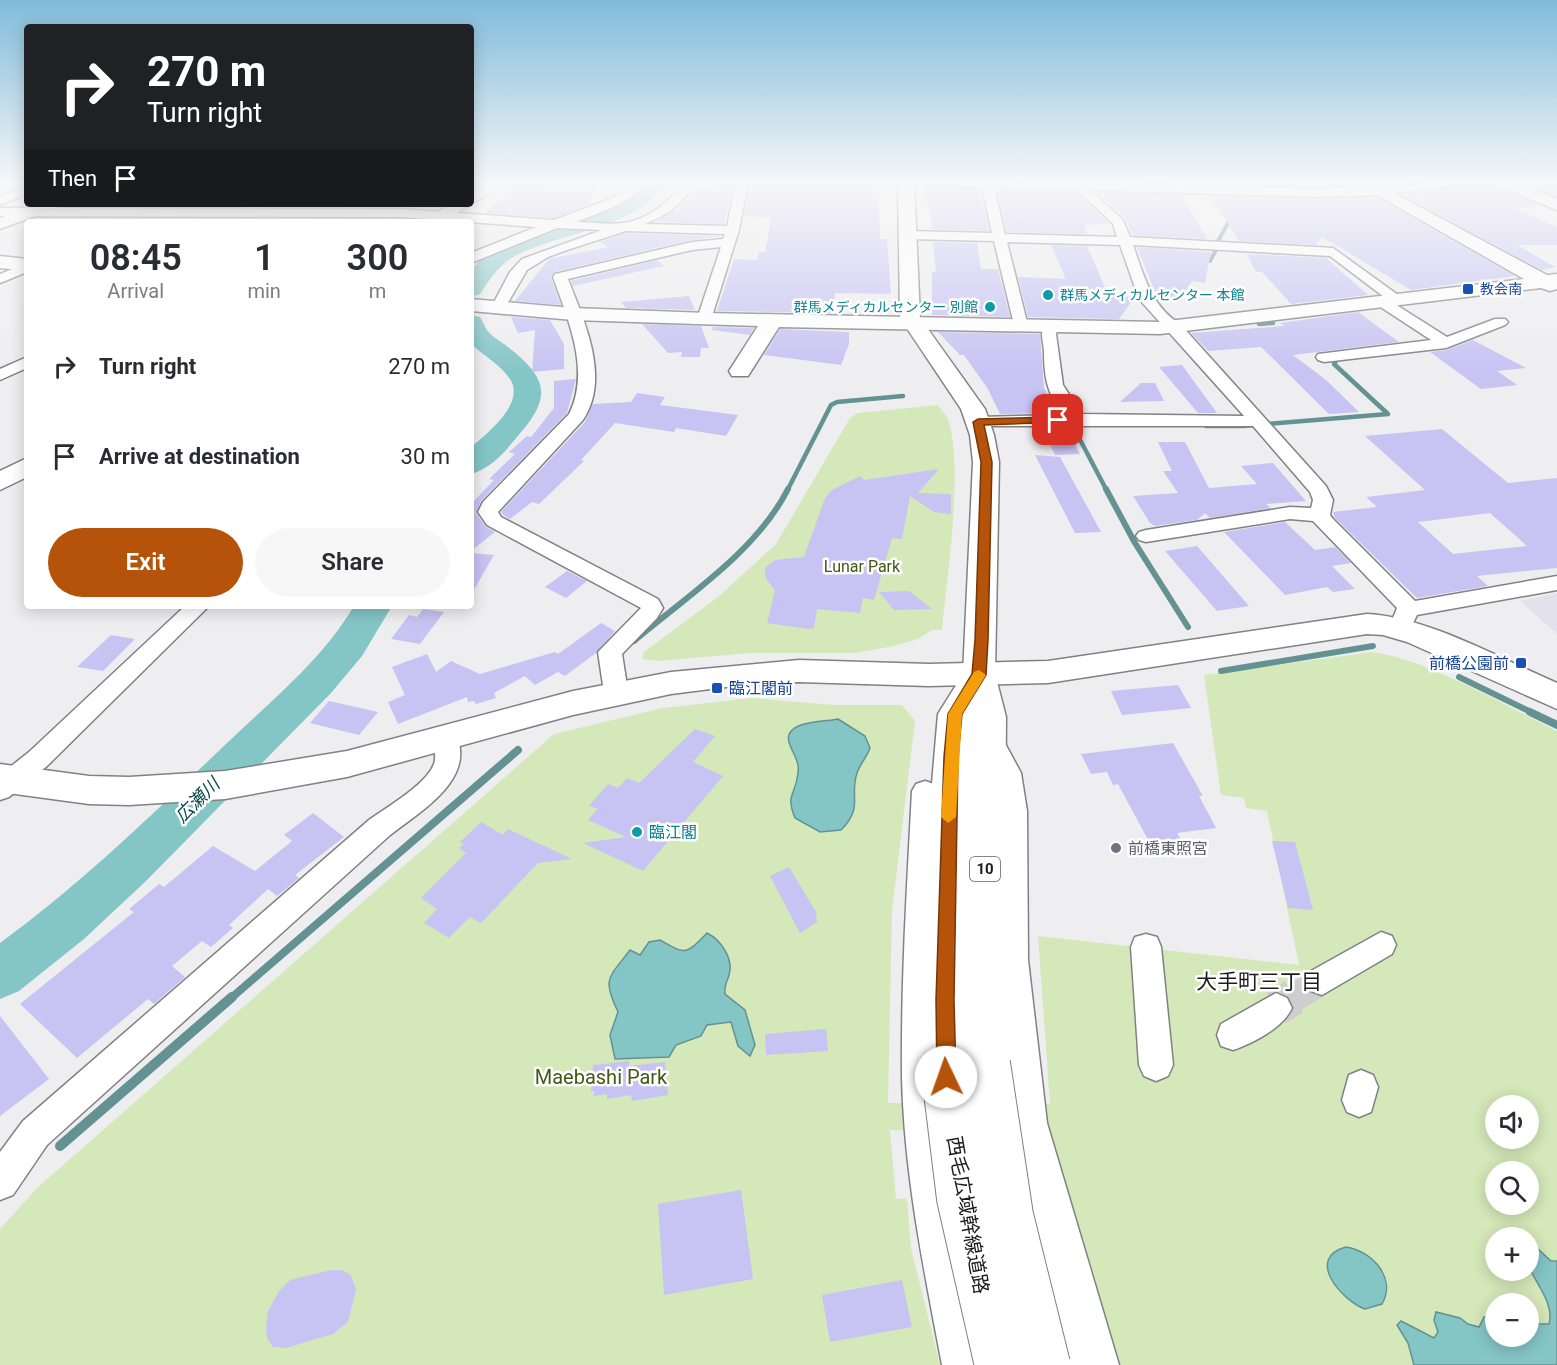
<!DOCTYPE html>
<html lang="en">
<head>
<meta charset="utf-8">
<style>
	:root { --surface:#fff; --page:#f7f7f7; --text:#2b2b33; --muted:#7c7c81; --accent:#b45309 }
	body { margin:0; font-family:Roboto,"Noto Sans JP",sans-serif; background:var(--page); color:var(--text); height:100vh; display:flex; flex-direction:column; font-size:22px; white-space:nowrap }
	* { box-sizing:border-box; margin:0 }
	p { font-size:20px; color:var(--muted) }
	.icon { flex:none; width:33px; height:33px; fill:none; stroke:currentColor; stroke-width:2; stroke-linecap:round; stroke-linejoin:round }
	.map { position:relative; flex:1; overflow:hidden }
	.drawer { position:absolute; left:24px; top:219px; width:450px; height:390px; display:flex; flex-direction:column; background:var(--surface); border-radius:6px; box-shadow:0 3px 15px #0003 }
	.drawer>* { flex:none }
	.hud { position:absolute; left:24px; top:24px; width:450px; height:183px; border-radius:6px; box-shadow:0 3px 15px #0003; background:#202124; color:#fff; overflow:hidden }
	.buttons { position:absolute; left:1485px; top:1095px; display:grid; gap:12px }
	.buttons a { display:grid; place-items:center; width:54px; height:54px; border-radius:50%; background:var(--surface); box-shadow:0 3px 15px #0003; font-size:30px }
	.pin { position:absolute; display:grid; place-items:center; width:51px; height:51px; color:#fff; margin:-26px; border-radius:12px; box-shadow:0 3px 9px #0006 }
	.me { position:absolute; width:66px; margin:-33px; rotate:357deg; stroke-linejoin:round; filter:drop-shadow(0 0 4px #0008) }
	.turn { display:flex; align-items:center; gap:21px; height:126px; padding:0 24px; font-size:27px }
	.turn .icon { width:78px; height:78px; stroke-width:2.5 }
	.turn b { display:block; font-size:42px; line-height:51px }
	.then { display:flex; align-items:center; height:57px; padding:0 24px; background:#0003; gap:12px; font-size:22px }
	.eta { display:flex; justify-content:space-evenly; align-items:center; height:102px; text-align:center }
	.eta b { font-size:36px; font-weight:600; line-height:42px }
	.primary-button { display:flex; gap:12px; margin-top:auto; padding:12px 24px }
	.primary-button a { flex:1; height:69px; border-radius:36px; background:var(--accent); color:#fff; font-size:24px; font-weight:600; line-height:69px; text-align:center }
	.primary-button a+a { background:var(--page); color:var(--text) }
	ul { padding:0; list-style:none }
	li { display:flex; align-items:center; gap:18px; height:90px; padding:0 24px }
	li div { flex:1 }
	li b { display:block; font-size:22px }
	li em { font-style:normal }
	.map>svg:first-child { display:block }
	.built { fill:#e3e2ec }
	.green { fill:#d5e8b9; fill-rule:evenodd }
	.water { fill:#84c5c6; stroke:#649293; stroke-width:1.5 }
	.lines { fill:none; stroke-linecap:round; stroke-linejoin:round }
	.stream-far4 { stroke:#649293; stroke-width:4 }
	.stream-far3 { stroke:#649293; stroke-width:4.5 }
	.stream-far2 { stroke:#649293; stroke-width:6 }
	.stream-far1 { stroke:#649293; stroke-width:8 }
	.stream { stroke:#649293; stroke-width:10 }
	.river { fill:#84c5c6; fill-rule:evenodd }
	.building { fill:#c7c3f3; fill-rule:evenodd }
	.street-tunnel-far1 { stroke:#ceced0; stroke-width:28; stroke-dasharray:28 14; stroke-linecap:butt }
	.street-tunnel { stroke:#ceced0; stroke-width:36; stroke-dasharray:36 18; stroke-linecap:butt }
	.street-casing { stroke:#818183; stroke-width:3 }
	.secondary-casing { stroke:#818183; stroke-width:3 }
	.primary-casing { stroke:#818183; stroke-width:3 }
	.street { fill:#fff; fill-rule:evenodd }
	.secondary { fill:#fff; fill-rule:evenodd }
	.primary { fill:#fff; fill-rule:evenodd }
	.primary-bridge-casing { stroke:#818183; stroke-width:52; stroke-linecap:butt }
	.primary-bridge { stroke:#fff; stroke-width:50 }
	.route { fill:#b45309; stroke:#753606; stroke-width:1.5 }
	.slow { fill:#f59e0b }
	.transit-dot { fill:#1a4fb4; stroke:#fff; stroke-width:2 }
	.culture-dot { fill:#0f9aa8; stroke:#fff; stroke-width:2 }
	.worship-dot { fill:#6b7280; stroke:#fff; stroke-width:2 }
	.labels { text-anchor:middle; dominant-baseline:central; stroke-width:5; stroke-linejoin:round; paint-order:stroke }
	.far-transit-label { font-size:14px; fill:#164399; stroke:#fff; text-anchor:start }
	.far-culture-label { font-size:14px; fill:#0d838f; stroke:#fff; text-anchor:start }
	.shield { fill:#fff; stroke:#5f5f5f; stroke-width:1.5 }
	.shield-label { font-size:15px; font-weight:bold; fill:#1b1b1b }
	.park-label { font-size:16px; fill:#435914; stroke:#fff }
	.transit-label { font-size:16px; fill:#164399; stroke:#fff; text-anchor:end }
	.culture-label { font-size:16px; fill:#0d838f; stroke:#fff; text-anchor:start }
	.worship-label { font-size:16px; fill:#5b616d; stroke:#fff; text-anchor:start }
	.water-label { font-size:18px; font-style:italic; fill:#0b4849; stroke:#fff }
	.near-park-label { font-size:20px; fill:#435914; stroke:#fff }
	.near-street-label { font-size:20px; fill:#1b1b1b; stroke:#fff }
	.near-neighbourhood-label { font-size:21px; fill:#1b1b1b; stroke:#fff }
</style>
</head>
<body>
<div class="map">
<svg width="1557" height="1365" viewBox="0 0 1557 1365">
	<rect width="100%" height="100%" fill="#eeeef0"/>
	<polygon class="built" points="1557,593 1557,634 1520,601"/>
	<g class="green">
		<path d="M938,405C941,411 945,412 948,419C964,469 947,575 942,630H932L918,639L894,646L856,653H749L660,661L642,659L644,652L718,597L776,544L850,418L858,413Z"/>
		<path d="M1372,652C1430,660 1503,705 1557,731V1365H1110L1042,1136L890,1130L896,1199L907,1198L911,1248L940,1365H0V1229L37,1188L554,734L663,708L751,698L834,705H902L915,721L892,911L888,1103L1050,1104L1038,936L1299,965L1267,811L1246,808L1244,798L1221,795L1204,675ZM1496,1106H1528V1138H1496ZM1496,1172H1528V1204H1496ZM1496,1238H1528V1270H1496ZM1496,1304H1528V1336H1496Z"/>
	</g>
	<g class="water">
		<path d="M838,719L865,736L870,748C867,757 860,764 857,773C849,797 864,807 841,830L820,832L795,818C785,793 796,796 798,773C800,761 792,753 789,742C783,720 827,722 838,719Z"/>
		<path d="M707,933C721,940 734,959 729,975C727,983 724,984 725,994L745,1010L755,1045L750,1056L738,1046L731,1022L707,1025L701,1036L676,1045L669,1057L615,1059L610,1035L618,1012C602,978 608,979 630,950L640,955L649,942L660,940C685,954 685,956 707,933Z"/>
		<path d="M1346,1247C1372,1251 1397,1278 1382,1304L1365,1309C1341,1300 1305,1258 1346,1247Z"/>
		<path d="M1528,1249H1538L1551,1261H1557V1365H1414L1408,1343L1397,1325L1401,1321L1434,1338L1438,1332L1434,1320L1436,1312L1460,1318L1468,1324L1479,1327L1484,1317L1490,1315L1495,1317L1496,1336H1528L1529,1324H1549C1555,1303 1534,1282 1528,1264C1527,1260 1528,1253 1528,1249Z"/>
	</g>
	<g class="lines">
		<g class="stream-far4">
			<polyline points="1218,241 1231,218"/>
			<polyline points="1210,261 1216,250"/>
		</g>
		<g class="stream-far3">
			<polyline points="1259,324 1273,323"/>
			<polyline points="1060,424 1076,432 1107,491"/>
			<polyline points="1206,426 1243,426 1388,414 1334,364 1337,359 1342,358"/>
			<polyline points="787,491 831,405 837,402 903,396"/>
		</g>
		<g class="stream-far2">
			<polyline points="1106,489 1135,543 1188,627"/>
			<path d="M634,641C687,596 756,552 788,489"/>
			<polyline points="1221,671 1373,646"/>
			<polyline points="1459,677 1533,713"/>
		</g>
		<g class="stream-far1">
			<polyline points="1530,712 1557,725"/>
			<polyline points="230,999 518,750"/>
		</g>
		<polyline class="stream" points="60,1146 232,997"/>
		<g class="river">
			<path d="M648,182H668C635,229 565,231 517,255C500,263 490,279 480,294L471,297V270C503,231 569,226 613,204C626,199 639,193 648,182Z"/>
			<path d="M471,315L480,317C483,321 484,326 487,330C492,337 502,342 508,347C549,379 552,398 517,437C505,452 490,469 471,474V447C487,434 526,403 510,379C501,365 483,355 471,344Z"/>
			<path d="M354,606H392L362,656L331,693L146,881L84,939L19,991L0,999V943C82,883 154,813 227,743C272,700 322,660 354,606Z"/>
		</g>
	</g>
	<g class="building">
		<polygon points="716,182 734,182 724,224 655,222 673,211 678,212 685,200 690,200 695,189 716,189"/>
		<polygon points="750,182 878,182 880,239 887,239 891,294 835,293 833,313 717,311 734,259 757,260 759,252 765,252 771,217 744,216"/>
		<polygon points="1202,182 1352,182 1354,185 1316,187"/>
		<polygon points="1461,182 1490,182 1493,187 1539,205 1515,209 1557,227 1557,245 1517,245 1555,267 1542,270 1401,195 1453,188"/>
		<polygon points="1518,182 1557,182 1557,197"/>
		<polygon points="516,185 538,186 599,187 588,205 554,218 485,213"/>
		<polygon points="922,186 980,189 989,231 931,229 933,226"/>
		<polygon points="997,189 1076,192 1109,224 1084,225 1087,234 1007,232"/>
		<polygon points="1096,192 1181,195 1207,239 1133,235 1125,218"/>
		<polygon points="1211,196 1316,199 1376,197 1515,276 1411,290 1322,237 1316,245 1239,241"/>
		<polygon points="626,233 720,236 691,240 554,272 551,278 561,305 515,301 549,259 608,247 600,242"/>
		<polygon points="933,242 977,243 981,269 998,269 1010,317 932,315 932,272 936,272"/>
		<polygon points="1051,245 1087,246 1109,296 1135,297 1119,319 1028,317 1018,277 1066,279"/>
		<polygon points="1137,247 1211,252 1205,283 1192,281 1178,302 1157,297"/>
		<polygon points="1247,254 1326,258 1368,295 1291,304 1262,272 1256,272"/>
		<polygon points="657,260 664,266 573,286 571,281"/>
		<polygon points="689,296 695,310 626,308 621,302"/>
		<polygon points="1358,312 1399,342 1293,355 1326,380 1359,412 1329,414 1261,347 1208,351 1191,333 1284,326 1280,323"/>
		<polygon points="511,317 550,320 564,344 564,369 532,372 535,330 518,333"/>
		<polygon points="642,324 701,326 709,348 701,348 700,357 681,357 682,352 668,353"/>
		<polygon points="713,327 754,328 750,335 712,330"/>
		<polygon points="780,329 849,332 849,344 841,365 764,355"/>
		<polygon points="938,332 1040,334 1044,388 1058,413 1000,414 988,389 964,355 960,355"/>
		<polygon points="1473,340 1526,368 1497,371 1517,385 1481,389 1430,352 1447,350"/>
		<polygon points="1182,365 1217,413 1198,413 1159,367"/>
		<polygon points="576,379 567,413 481,501 476,513 485,526 495,532 471,551 471,504 494,480 489,479 515,454 509,452 527,436 531,437 554,408 554,381"/>
		<polygon points="1141,383 1155,383 1164,401 1120,402"/>
		<polygon points="637,393 665,397 660,405 738,415 726,436 676,428 674,432 615,423 581,460 584,461 539,504 532,502 510,519 503,515 501,512 585,422 593,404 631,402"/>
		<polygon points="1042,428 1066,428 1080,454 1055,455"/>
		<path d="M1442,429L1508,483L1557,478V568L1477,576L1488,586L1417,598L1335,518L1333,512L1377,507L1366,497L1425,490L1365,436ZM1490,513L1527,546L1453,554L1418,522Z"/>
		<polygon points="1158,442 1185,442 1209,488 1257,484 1241,466 1273,463 1306,501 1266,504 1271,508 1210,518 1205,513 1197,520 1155,526 1150,523 1133,496 1178,493 1163,471 1172,471"/>
		<polygon points="1035,455 1060,457 1101,532 1075,533"/>
		<polygon points="939,469 918,493 951,494 951,514 934,512 910,496 902,539 892,538 874,600 863,598 860,613 817,609 814,628 808,629 767,623 775,590 766,579 765,568 775,560 804,557 825,498 832,490 860,476 864,480"/>
		<polygon points="1285,522 1315,550 1335,547 1351,563 1332,566 1355,589 1333,592 1327,587 1285,595 1224,532"/>
		<polygon points="1197,546 1249,606 1217,611 1165,551"/>
		<polygon points="471,553 494,555 471,595"/>
		<polygon points="567,571 587,581 566,598 545,587"/>
		<polygon points="909,591 932,609 894,610 879,592"/>
		<polygon points="423,609 444,612 420,644 391,639 409,615 417,617"/>
		<polygon points="601,623 615,631 596,653 565,676 558,672 535,685 525,676 494,693 496,698 476,704 474,701 468,702 467,697 398,724 388,702 405,695 392,667 427,654 436,672 451,661 480,674 555,652 558,654"/>
		<polygon points="111,635 135,639 103,671 77,667"/>
		<polygon points="1178,685 1191,708 1122,715 1111,691"/>
		<polygon points="329,701 378,712 359,735 310,723"/>
		<polygon points="695,729 715,736 693,762 723,776 643,871 583,843 626,837 588,820 598,809 589,806 608,784 618,788 627,778 639,783"/>
		<polygon points="1173,743 1203,796 1199,796 1216,828 1177,833 1183,843 1152,847 1118,784 1113,785 1107,772 1091,774 1081,754"/>
		<polygon points="313,813 344,837 295,875 299,878 277,896 268,889 229,925 233,928 211,947 202,941 172,966 185,977 154,1004 148,999 77,1058 20,1004 134,912 129,909 159,884 164,887 213,846 255,871 292,841 284,835"/>
		<polygon points="481,822 503,835 508,829 572,859 538,863 481,923 470,917 449,938 424,923 437,909 421,898 466,853 459,848 464,844 460,842"/>
		<polygon points="1272,841 1295,842 1313,910 1288,908"/>
		<polygon points="789,867 816,912 817,922 800,933 770,876"/>
		<polygon points="0,1016 49,1079 0,1116"/>
		<polygon points="826,1029 828,1051 766,1055 765,1034"/>
		<polygon points="629,1061 629,1066 665,1062 668,1095 632,1101 631,1095 607,1099 607,1094 594,1096 594,1091 591,1091 593,1065"/>
		<polygon points="741,1190 753,1279 664,1295 658,1204"/>
		<polygon points="331,1270 342,1270 351,1275 356,1290 348,1322 333,1334 286,1348 273,1347 267,1338 266,1328 268,1311 279,1291 290,1280"/>
		<polygon points="902,1280 912,1327 830,1342 822,1295"/>
	</g>
	<g class="lines">
		<polyline class="street-tunnel-far1" points="1292,999 1322,981"/>
		<polyline class="street-tunnel" points="1276,1008 1294,997"/>
		<g class="street-casing">
			<g id="street">
				<path d="M635,182H647C630,204 601,212 576,222C591,222 608,225 623,223C646,220 672,202 681,182H693C686,204 666,215 645,224L727,226L736,182H748L739,230L713,313L715,319L707,324L702,322L699,313L721,247L692,250L568,279C584,321 611,378 583,420L498,512L501,517L658,599L663,608L657,618L622,654L628,692L625,698L616,700L607,698L604,692L598,652L641,608L487,525L478,512L483,502L569,414C591,370 568,320 553,277L555,274L692,242L723,239L725,234L626,231L570,249L548,257L527,270L503,311L498,312L491,308L510,272L522,259L602,230L557,228L471,263V253L536,227L400,217L0,216V208L400,209L554,220L610,199L628,190Z"/>
				<path d="M929,182H1083L1316,189L1459,182L1453,186L1380,195L1316,197L1090,190L1123,220L1130,237L1333,248L1405,300L1403,303L1395,304L1447,337L1495,319H1505L1508,322L1505,325L1446,348L1324,362L1318,360L1316,357L1318,354L1431,340L1379,306L1377,303L1379,300H1388L1330,256L1133,245C1144,276 1151,306 1180,324L1326,486L1333,500L1330,515L1333,519L1415,601L1557,576V590L1417,615L1408,633L1400,635L1392,633L1389,628L1397,608L1313,521L1290,519L1146,542L1139,540L1136,536L1139,532L1146,530L1290,507L1311,508L1313,500L1310,492L1253,426H972L969,422L978,417L1063,415C1047,393 1044,377 1044,351C1043,339 1039,333 1046,323L1051,321L1059,326L1056,334L1063,385L1082,414L1244,416L1139,299L1120,245L1007,242L1028,326L1025,329H1015L994,241L908,239L902,235L908,231L992,233L982,187L935,186ZM994,187L1077,190L1113,224L1117,237L1005,234Z"/>
				<polygon points="27,186 27,194 0,205 0,197"/>
				<polygon points="27,263 27,272 0,283 0,274"/>
				<polygon points="27,357 27,368 0,380 0,369"/>
				<polygon points="185,606 209,606 47,766 9,797 0,800 0,775 29,752"/>
				<path d="M445,729L454,731C480,778 419,812 389,836L47,1145L13,1195L0,1200V1152L23,1121L369,820C387,807 426,785 434,764C438,753 430,742 436,731Z"/>
				<path d="M925,781L934,784L938,791C936,886 931,982 936,1078C940,1175 963,1270 982,1365H942C924,1270 904,1174 902,1077C901,982 907,886 912,791L916,784Z"/>
				<polygon points="1381,932 1392,936 1396,945 1392,954 1322,995 1311,991 1306,981 1311,971"/>
				<polygon points="1146,934 1157,937 1161,947 1173,1065 1168,1076 1156,1081 1144,1076 1139,1065 1131,947 1135,937"/>
				<path d="M1276,993L1287,998L1292,1008C1283,1028 1253,1043 1233,1050L1221,1046L1217,1035L1221,1024Z"/>
				<polygon points="1361,1070 1373,1075 1378,1087 1371,1112 1359,1117 1347,1112 1342,1100 1349,1075"/>
			</g>
		</g>
		<g class="secondary-casing">
			<g id="secondary">
				<polygon points="489,182 508,182 471,204 471,192"/>
				<polygon points="1354,182 1373,182 1547,275 1557,274 1557,289 1550,291 1541,288 1160,334 779,327 748,376 732,376 729,371 758,326 573,320 471,311 471,299 573,308 707,313 1160,322 1524,279"/>
				<polygon points="1492,182 1513,182 1557,199 1557,210 1494,185"/>
				<polygon points="36,204 59,204 57,208 0,229 0,218"/>
				<polygon points="450,204 470,204 444,222 423,222"/>
				<polygon points="0,256 27,259 27,271 0,268"/>
				<polygon points="27,458 27,477 0,490 0,471"/>
				<path d="M1367,614C1428,617 1501,659 1557,683V709L1407,642L1383,635L1367,634L1048,683L929,686L799,682L734,686L671,694L573,715L347,777L225,799L129,805L89,804L0,792V764L89,776L129,777L225,771L347,751L573,691L671,672L799,660L929,664L1048,661Z"/>
				<polygon points="989,732 1001,736 1021,773 1027,811 1028,960 1047,1123 1119,1365 1063,1365 999,1123 986,960 989,811 985,773 971,745 977,736"/>
			</g>
		</g>
		<g class="primary-casing">
			<polygon id="primary" points="898,182 914,182 920,318 985,409 994,435 999,462 995,674 1006,717 1004,966 1008,1064 1001,1080 985,1086 969,1080 964,1068 961,1075 945,1081 929,1075 922,1059 931,795 938,714 963,674 973,462 970,435 961,409 900,318"/>
		</g>
		<use href="#street" class="street"/>
		<use href="#secondary" class="secondary"/>
		<use href="#primary" class="primary"/>
		<g class="primary-bridge-casing">
			<g id="primary-bridge">
				<polyline points="945,1059 962,1198 1000,1365"/>
				<polyline points="985,1064 1008,1216 1045,1365"/>
			</g>
		</g>
		<use href="#primary-bridge" class="primary-bridge"/>
	</g>
	<linearGradient id="sky" x2="0" y2="1"><stop stop-color="#80bbda"/><stop offset="0.49" stop-color="#f7f7f8"/><stop offset="1" stop-color="#f7f7f8" stop-opacity="0"/></linearGradient>
	<rect width="1557" height="373" fill="url(#sky)"/>
	<polygon class="route" points="1058,417 1062,418 1062,422 984,425 992,462 988,640 986,675 962,714 958,757 954,1000 956,1077 953,1084 946,1087 940,1084 937,1077 936,1000 944,757 948,714 972,674 975,640 981,462 973,422 978,419"/>
	<polygon class="slow" points="979,670 986,675 962,714 956,817 948,823 941,817 948,714 974,672"/>
	<g class="transit-dot">
		<rect x="1462" y="283" width="12" height="12" rx="3"/>
		<rect x="1515" y="657" width="12" height="12" rx="3"/>
		<rect x="711" y="682" width="12" height="12" rx="3"/>
	</g>
	<g class="culture-dot">
		<circle cx="1048" cy="295" r="6"/>
		<circle cx="990" cy="307" r="6"/>
		<circle cx="637" cy="832" r="6"/>
	</g>
	<circle class="worship-dot" cx="1116" cy="848" r="6"/>
	<g class="labels">
		<g class="far-transit-label">
			<text x="1480" y="289">教会南</text>
		</g>
		<g class="far-culture-label">
			<text x="1060" y="295">群馬メディカルセンター 本館</text>
			<text x="978" y="307" text-anchor="end">群馬メディカルセンター 別館</text>
		</g>
		<rect class="shield" x="970" y="857" width="30" height="24" rx="4.5"/>
		<g class="shield-label">
			<text x="985" y="869">10</text>
		</g>
		<g class="park-label">
			<text x="862" y="566">Lunar Park</text>
		</g>
		<g class="transit-label">
			<text x="1509" y="663">前橋公園前</text>
			<text x="729" y="688" text-anchor="start">臨江閣前</text>
		</g>
		<g class="culture-label">
			<text x="649" y="832">臨江閣</text>
		</g>
		<g class="worship-label">
			<text x="1128" y="848">前橋東照宮</text>
		</g>
		<g class="water-label">
			<text transform="translate(197 800) rotate(-45)">広瀬川</text>
		</g>
		<g class="near-park-label">
			<text x="601" y="1077">Maebashi Park</text>
		</g>
		<g class="near-street-label">
			<text transform="translate(968 1215) rotate(80)">西毛広域幹線道路</text>
		</g>
		<g class="near-neighbourhood-label">
			<text x="1259" y="982">大手町三丁目</text>
		</g>
	</g>
</svg>
<div class="buttons">
<a><svg class="icon" aria-label="sound" viewBox="0 0 24 24"><path d="M4 9h4l5-4v14l-5-4H4zM17 9q2 3 0 6"/></svg></a>
<a><svg class="icon" aria-label="search" viewBox="0 0 24 24"><circle cx="10" cy="10" r="6"/><path d="M15 15l6 6"/></svg></a>
<a>+</a>
<a>−</a>
</div>
<div class="pin" style="left:1058px;top:420px;background:#d93025"><svg class="icon" aria-label="arrive" viewBox="0 0 24 24"><path d="M6 21V4h12l-3 4 3 4H6"/></svg></div>
<svg class="me" style="left:946px;top:1077px" viewBox="-20 -20 40 40"><circle r="19" fill="#fff"/><path d="M0-13L10 11 0 6-10 11z" fill="#b45309"/></svg>
<div class="hud">
<div class="turn"><svg class="icon" aria-label="right" viewBox="0 0 24 24"><path d="M7 20v-9h11M14 6l5 5-5 5"/></svg><div><b>270 m</b>Turn right</div></div>
<div class="then">Then<svg class="icon" aria-label="arrive" viewBox="0 0 24 24"><path d="M6 21V4h12l-3 4 3 4H6"/></svg></div>
</div>
<section class="drawer">
<div class="eta">
<div><b>08:45</b><p>Arrival</p></div>
<div><b>1</b><p>min</p></div>
<div><b>300</b><p>m</p></div>
</div>
<ul>
<li><svg class="icon" aria-label="right" viewBox="0 0 24 24"><path d="M7 20v-9h11M14 6l5 5-5 5"/></svg><div><b>Turn right</b></div><em>270 m</em></li>
<li><svg class="icon" aria-label="arrive" viewBox="0 0 24 24"><path d="M6 21V4h12l-3 4 3 4H6"/></svg><div><b>Arrive at destination</b></div><em>30 m</em></li>
</ul>
<div class="primary-button"><a>Exit</a><a>Share</a></div>
</section>
</div>
</body>
</html>
